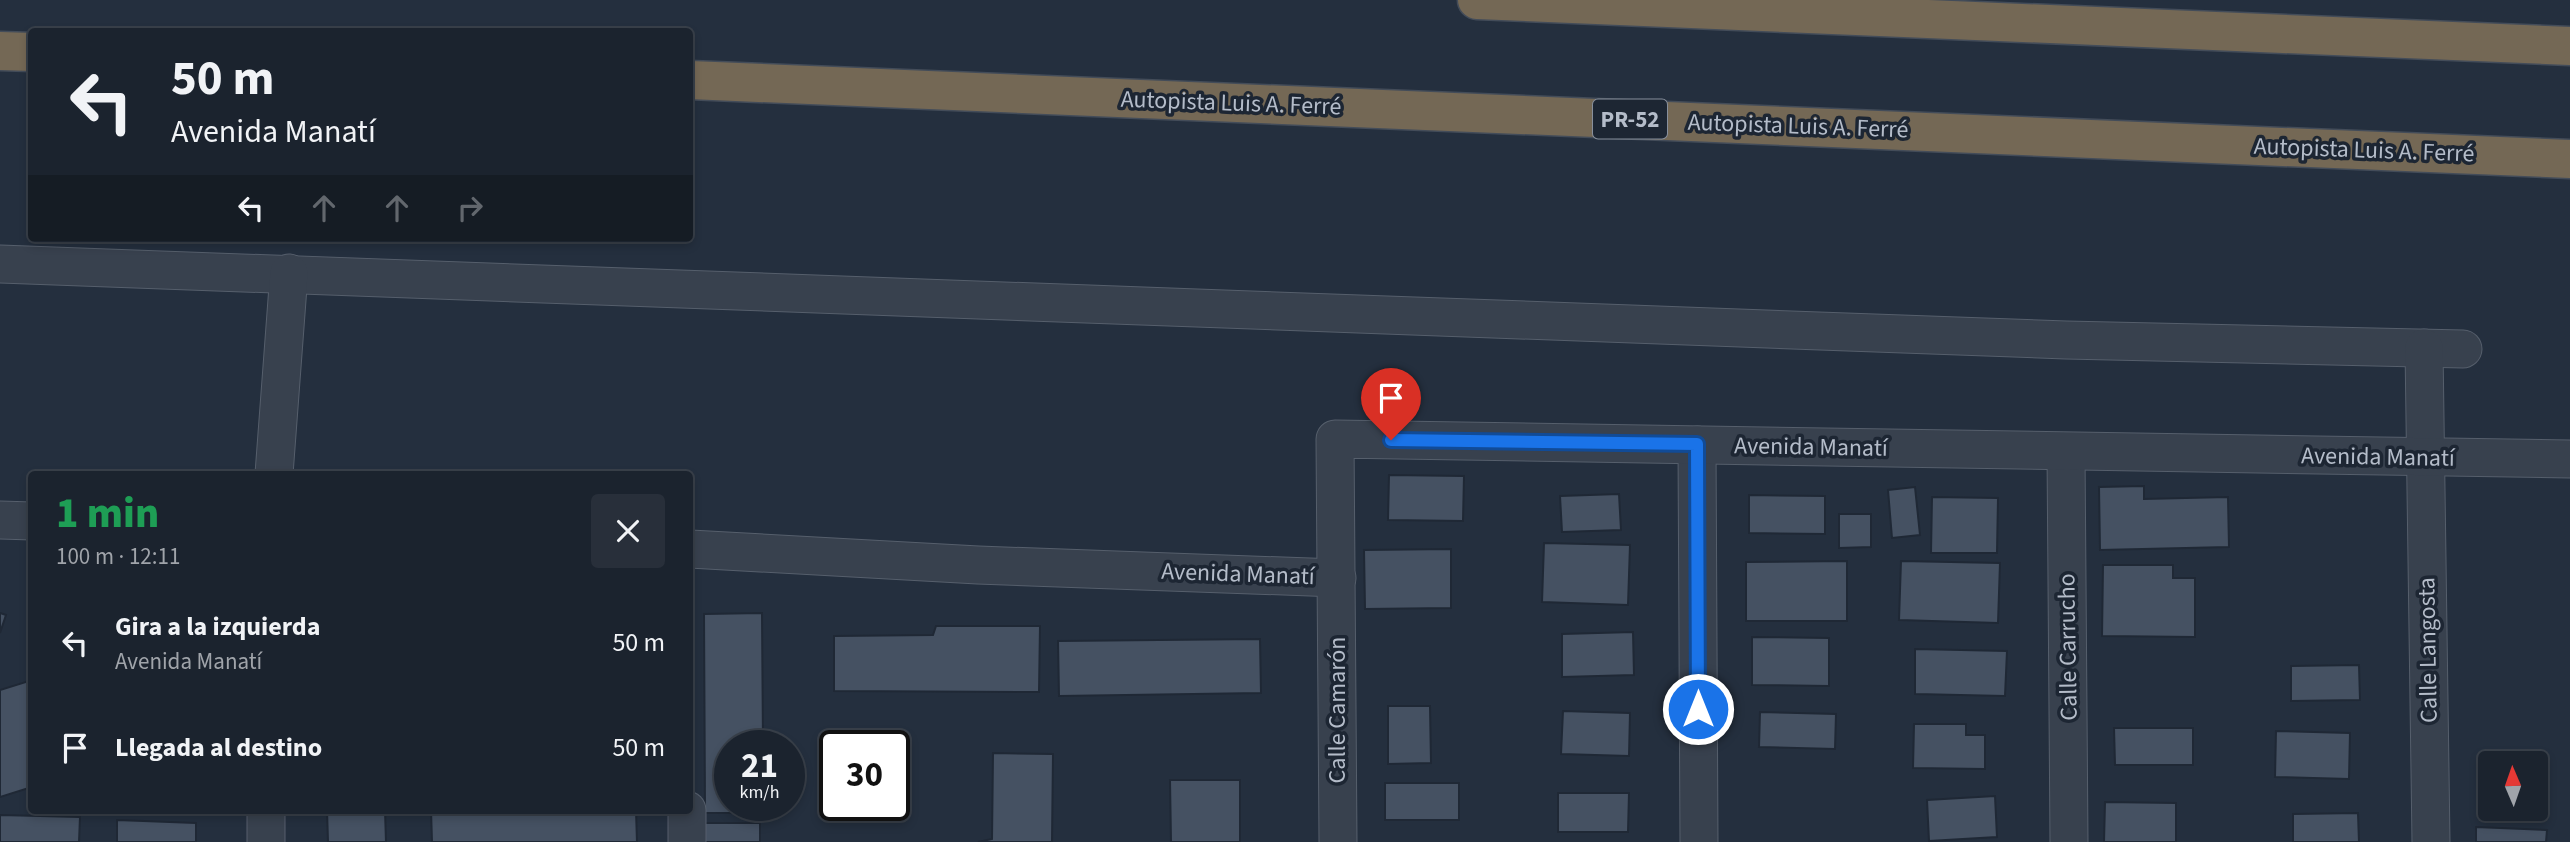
<!DOCTYPE html>
<html lang="es">
<head>
<meta charset="utf-8">
<style>
	:root { --surface:#1b232e; --page:#282f3a; --text:#f1f3f6; --muted:#a0a4aa; --line:#39404a }
	body { margin:0; font-family:"Source Sans 3",sans-serif; background:var(--page); color:var(--text); height:100vh; display:flex; flex-direction:column; font-size:26px; white-space:nowrap }
	* { box-sizing:border-box; margin:0 }
	p { font-size:23px; color:var(--muted) }
	.icon { flex:none; width:38px; height:38px; fill:none; stroke:currentColor; stroke-width:2; stroke-linecap:round; stroke-linejoin:round }
	.map { position:relative; flex:1; overflow:hidden }
	.details { position:absolute; left:28px; top:471px; width:665px; height:343px; display:flex; flex-direction:column; background:var(--surface); border-radius:7px; box-shadow:0 4px 10px #0003,0 0 0 2px var(--line) }
	.details>* { flex:none }
	.banner { position:absolute; left:28px; top:28px; width:665px; height:214px; border-radius:7px; box-shadow:0 4px 10px #0003,0 0 0 2px var(--line); background:#1b232e; color:var(--text); overflow:hidden }
	.needle { width:46px; rotate:358deg }
	.controls { position:absolute; left:2478px; top:751px; display:grid; gap:14px }
	.controls a { display:grid; place-items:center; width:70px; height:70px; border-radius:7px; background:var(--surface); box-shadow:0 4px 10px #0003,0 0 0 2px var(--line); font-size:35px }
	.speed { position:absolute; left:714px; top:730px; display:flex; gap:14px; font-size:35px; font-weight:700; text-align:center }
	.speed>* { display:grid; place-content:center; width:91px; height:91px; border-radius:50%; background:var(--surface); box-shadow:0 4px 10px #0003,0 0 0 2px var(--line); line-height:1 }
	.speed small { font-size:18px; font-weight:400 }
	.speed .limit { border:4px solid #111; border-radius:10px; background:#fff; color:#111 }
	.pin { position:absolute; display:grid; place-items:center; width:60px; height:60px; color:#fff; margin:-72px -30px; border-radius:50% 50% 50% 0; rotate:-45deg; box-shadow:0 0 7px #0007 }
	.pin .icon { rotate:45deg }
	.me { position:absolute; width:77px; margin:-38px; rotate:0deg; stroke-linejoin:round; filter:drop-shadow(0 0 5px #0008) }
	.turn { display:flex; align-items:center; gap:24px; height:147px; padding:0 28px; font-size:32px }
	.turn .icon { width:91px; height:91px; stroke-width:2.5 }
	.turn b { display:block; font-size:49px; line-height:60px }
	.lanes { display:flex; align-items:center; height:66px; padding:0 28px; background:#0003; justify-content:center; gap:35px; direction:ltr }
	.lanes .off { opacity:.35 }
	.round { display:grid; place-items:center; flex:none; width:74px; height:74px; border-radius:7px; background:var(--page) }
	.summary { display:flex; align-items:center; justify-content:space-between; height:119px; padding:0 28px }
	h1 { font-size:42px; font-weight:800; line-height:52px; color:#1e9e55 }
	ul { padding:0; list-style:none }
	li { display:flex; align-items:center; gap:21px; height:105px; padding:0 28px }
	li div { flex:1 }
	li b { display:block; font-size:26px }
	li em { font-style:normal }
	.map>svg:first-child { display:block }
	.building { fill:#455162; stroke:#1f2835; stroke-width:2 }
	.lines { fill:none; stroke-linecap:round; stroke-linejoin:round }
	.street-casing { stroke:#565f6c; stroke-width:39 }
	.highway-casing { stroke:#434c59; stroke-width:41 }
	.street { stroke:#38414e; stroke-width:37 }
	.highway { stroke:#746855; stroke-width:38 }
	.route-casing { stroke:#114b97; stroke-width:18 }
	.route { stroke:#1a73e8; stroke-width:12 }
	.labels { text-anchor:middle; dominant-baseline:central; stroke-width:7; stroke-linejoin:round; paint-order:stroke }
	.shield { fill:#1d2633; stroke:#878f9c; stroke-width:2 }
	.shield-label { font-size:23px; font-weight:bold; fill:#b4bcc9 }
	.street-label { font-size:24px; fill:#b4bcc9; stroke:#1d2633 }
</style>
</head>
<body>
<div class="map">
<svg width="2570" height="842" viewBox="0 0 2570 842">
	<rect width="100%" height="100%" fill="#242f3e"/>
	<g class="building">
		<polygon points="1389,475 1464,476 1463,521 1388,520"/>
		<polygon points="2144,486 2144,499 2228,497 2229,547 2100,550 2099,487"/>
		<polygon points="1915,487 1920,535 1892,538 1888,490"/>
		<polygon points="1619,494 1621,530 1562,532 1560,496"/>
		<polygon points="1749,495 1825,496 1825,534 1749,533"/>
		<polygon points="1932,497 1998,498 1997,553 1931,553"/>
		<polygon points="1839,514 1871,514 1871,547 1839,548"/>
		<polygon points="1544,543 1630,545 1628,605 1542,602"/>
		<polygon points="1451,549 1451,608 1365,609 1364,550"/>
		<polygon points="1847,561 1847,621 1746,621 1746,562"/>
		<polygon points="1901,561 2000,563 1998,623 1899,620"/>
		<polygon points="2103,565 2173,565 2173,578 2195,578 2195,637 2102,636"/>
		<polygon points="0,613 6,615 0,633"/>
		<polygon points="762,613 763,745 730,746 730,805 750,805 750,813 705,813 704,614"/>
		<polygon points="936,626 1040,626 1039,692 834,691 834,636 933,635"/>
		<polygon points="1633,632 1634,675 1562,677 1562,634"/>
		<polygon points="1752,637 1829,638 1829,686 1752,685"/>
		<polygon points="1260,639 1261,693 1059,696 1058,641"/>
		<polygon points="1915,649 2007,651 2005,696 1915,694"/>
		<polygon points="2359,665 2360,700 2291,701 2291,666"/>
		<polygon points="32,680 32,787 0,797 0,690"/>
		<polygon points="1388,706 1430,706 1431,763 1388,764"/>
		<polygon points="1563,711 1630,713 1629,756 1561,754"/>
		<polygon points="1760,712 1836,714 1835,749 1759,747"/>
		<polygon points="1914,724 1966,724 1966,735 1985,735 1985,769 1913,768"/>
		<polygon points="2114,728 2193,728 2193,765 2115,765"/>
		<polygon points="2276,731 2350,733 2349,779 2275,777"/>
		<polygon points="993,753 1053,754 1052,842 978,842 992,839"/>
		<polygon points="1170,780 1240,780 1240,842 1171,842"/>
		<rect x="1385" y="783" width="74" height="37"/>
		<polygon points="1558,793 1629,793 1628,832 1558,832"/>
		<polygon points="1995,796 1997,837 1929,841 1927,800"/>
		<polygon points="2105,802 2176,803 2176,842 2104,842"/>
		<polygon points="161,810 204,810 203,814 161,812"/>
		<polygon points="327,810 385,810 386,842 328,842"/>
		<polygon points="431,810 636,810 637,842 432,842"/>
		<polygon points="2358,813 2359,842 2293,842 2293,814"/>
		<polygon points="0,815 80,817 79,842 0,842"/>
		<polygon points="117,820 196,823 196,842 117,842"/>
		<rect x="697" y="823" width="63" height="19"/>
		<polygon points="2476,827 2547,830 2546,842 2476,842"/>
	</g>
	<g class="lines">
		<g class="street-casing">
			<g id="street">
				<polyline points="0,264 2066,340 2463,349"/>
				<polyline points="2424,348 2431,842"/>
				<polyline points="1697,445 1699,842"/>
				<polyline points="2066,452 2069,842"/>
				<polyline points="274,474 289,273"/>
				<polyline points="0,520 32,521"/>
				<polyline points="690,549 978,565 1337,578"/>
				<polyline points="687,810 687,842"/>
				<polyline points="266,842 266,810"/>
				<polyline points="1338,842 1335,439 2570,459"/>
			</g>
		</g>
		<g class="highway-casing">
			<g id="highway">
				<polyline points="1477,0 2570,46"/>
				<polyline points="0,51 32,52"/>
				<polyline points="690,80 2570,159"/>
			</g>
		</g>
		<use href="#street" class="street"/>
		<use href="#highway" class="highway"/>
	</g>
	<g class="lines">
		<g class="route-casing">
			<polyline id="route" points="1391,440 1697,444 1698,709"/>
		</g>
		<use href="#route" class="route"/>
	</g>
	<g class="labels">
		<rect class="shield" x="1593" y="99.5" width="74" height="39" rx="5"/>
		<g class="shield-label">
			<text x="1630" y="119">PR-52</text>
		</g>
		<g class="street-label">
			<text transform="translate(1231 103) rotate(2)">Autopista Luis A. Ferré</text>
			<text transform="translate(1798 126) rotate(2)">Autopista Luis A. Ferré</text>
			<text transform="translate(2364 150) rotate(2)">Autopista Luis A. Ferré</text>
			<text transform="translate(1811 447) rotate(1)">Avenida Manatí</text>
			<text transform="translate(2378 457) rotate(1)">Avenida Manatí</text>
			<text transform="translate(1238 574) rotate(2)">Avenida Manatí</text>
			<text transform="translate(2068 647) rotate(-91)">Calle Carrucho</text>
			<text transform="translate(2428 650) rotate(-91)">Calle Langosta</text>
			<text transform="translate(1337 710) rotate(-90)">Calle Camarón</text>
		</g>
	</g>
</svg>
<div class="controls">
<a><svg class="needle" viewBox="-14 -14 28 28"><path d="M0-13l5 13h-10z" fill="#e53935"/><path d="M0 13l5-13h-10z" fill="#a0a4aa"/></svg></a>
</div>
<div class="speed"><div>21<small>km/h</small></div><div class="limit">30</div></div>
<div class="pin" style="left:1391px;top:440px;background:#d93025"><svg class="icon" aria-label="arrive" viewBox="0 0 24 24"><path d="M6 21V4h12l-3 4 3 4H6"/></svg></div>
<svg class="me" style="left:1698px;top:709px" viewBox="-20 -20 40 40"><circle r="17" fill="#1a73e8" stroke="#fff" stroke-width="3"/><path d="M0-11L8 9 0 5-8 9z" fill="#fff"/></svg>
<div class="banner">
<div class="turn"><svg class="icon" aria-label="left" viewBox="0 0 24 24"><path d="M17 20v-9H6M10 6l-5 5 5 5"/></svg><div><b>50 m</b>Avenida Manatí</div></div>
<div class="lanes"><svg class="icon" aria-label="left" viewBox="0 0 24 24"><path d="M17 20v-9H6M10 6l-5 5 5 5"/></svg><svg class="icon off" aria-label="ahead" viewBox="0 0 24 24"><path d="M12 20V5M6 11l6-6 6 6"/></svg><svg class="icon off" aria-label="ahead" viewBox="0 0 24 24"><path d="M12 20V5M6 11l6-6 6 6"/></svg><svg class="icon off" aria-label="right" viewBox="0 0 24 24"><path d="M7 20v-9h11M14 6l5 5-5 5"/></svg></div>
</div>
<section class="details">
<div class="summary"><div><h1>1 min</h1><p>100 m · 12:11</p></div><a class="round"><svg class="icon" aria-label="close" viewBox="0 0 24 24"><path d="M6 6l12 12M18 6L6 18"/></svg></a></div>
<ul>
<li><svg class="icon" aria-label="left" viewBox="0 0 24 24"><path d="M17 20v-9H6M10 6l-5 5 5 5"/></svg><div><b>Gira a la izquierda</b><p>Avenida Manatí</p></div><em>50 m</em></li>
<li><svg class="icon" aria-label="arrive" viewBox="0 0 24 24"><path d="M6 21V4h12l-3 4 3 4H6"/></svg><div><b>Llegada al destino</b></div><em>50 m</em></li>
</ul>
</section>
</div>
</body>
</html>
